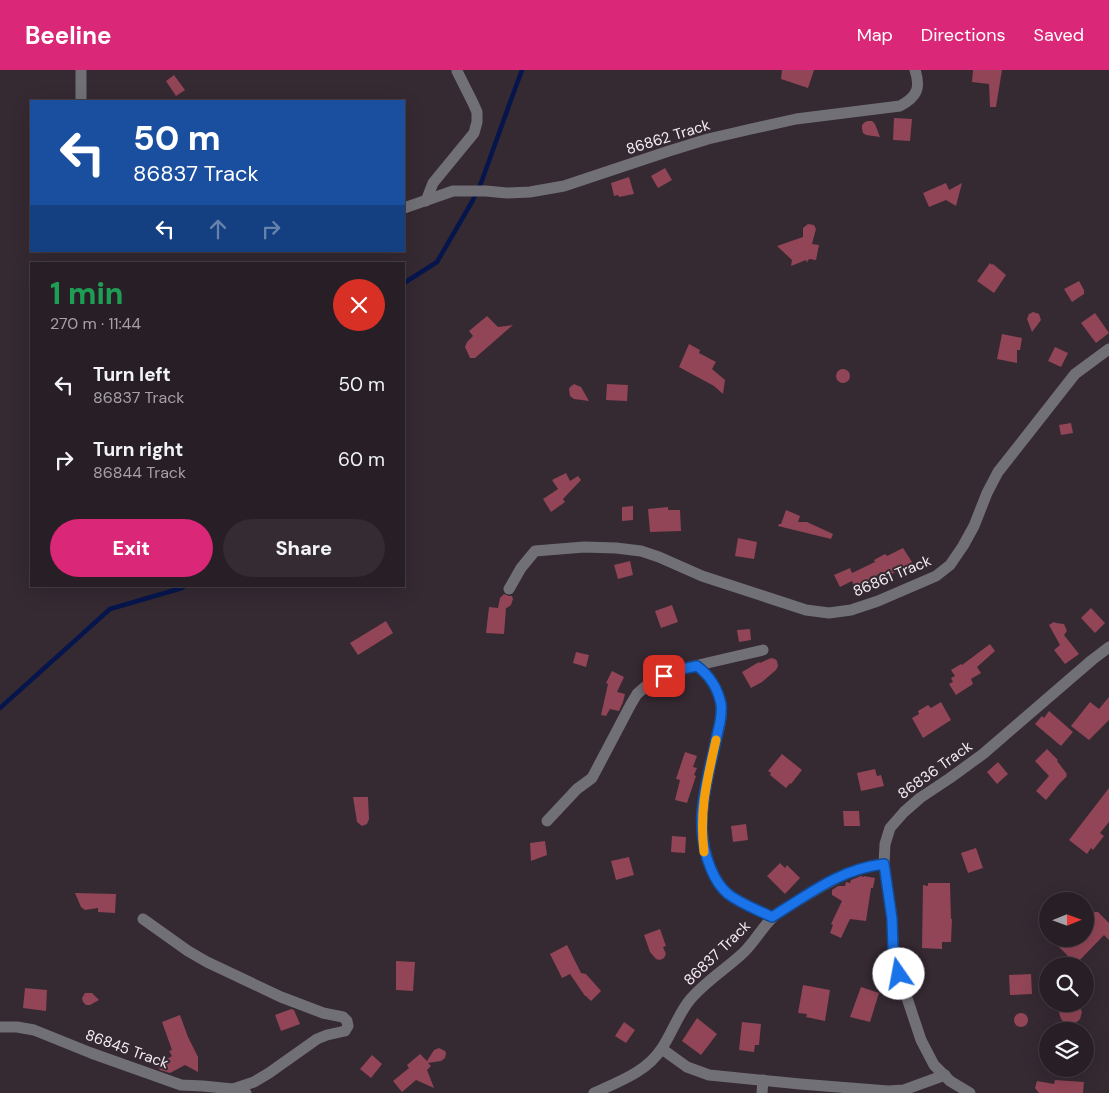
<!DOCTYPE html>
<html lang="en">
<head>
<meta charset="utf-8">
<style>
	:root { --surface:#281f26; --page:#342c32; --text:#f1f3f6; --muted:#a5a2a7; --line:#443d43; --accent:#db2777 }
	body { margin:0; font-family:"DM Sans",sans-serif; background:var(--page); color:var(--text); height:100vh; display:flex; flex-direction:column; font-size:19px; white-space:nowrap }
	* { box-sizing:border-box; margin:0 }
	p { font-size:16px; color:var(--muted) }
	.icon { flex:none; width:28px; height:28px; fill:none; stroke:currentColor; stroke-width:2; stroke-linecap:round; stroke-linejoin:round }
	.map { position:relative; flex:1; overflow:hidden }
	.drawer { position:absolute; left:30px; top:192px; width:375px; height:325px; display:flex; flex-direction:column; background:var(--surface); border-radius:0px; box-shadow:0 5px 20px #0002,0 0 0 1px var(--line) }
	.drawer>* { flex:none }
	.hud { position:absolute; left:30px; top:30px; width:375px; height:152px; border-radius:0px; box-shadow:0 5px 20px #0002,0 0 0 1px var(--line); background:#1a4fa0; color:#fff; overflow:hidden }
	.needle { width:32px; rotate:89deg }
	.buttons { position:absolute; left:1039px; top:822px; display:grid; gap:10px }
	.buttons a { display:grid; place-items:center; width:55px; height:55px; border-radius:50%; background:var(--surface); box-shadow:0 5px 20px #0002,0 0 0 1px var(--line); font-size:25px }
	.pin { position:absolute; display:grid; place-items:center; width:42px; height:42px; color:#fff; margin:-21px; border-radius:10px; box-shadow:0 2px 8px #0006 }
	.me { position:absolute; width:55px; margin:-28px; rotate:348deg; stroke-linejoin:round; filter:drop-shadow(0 0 4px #0008) }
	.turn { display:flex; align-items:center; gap:18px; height:105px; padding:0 20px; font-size:22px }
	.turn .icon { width:65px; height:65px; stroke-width:2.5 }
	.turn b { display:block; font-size:35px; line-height:42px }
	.lanes { display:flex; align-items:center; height:48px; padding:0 20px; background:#0003; justify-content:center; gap:25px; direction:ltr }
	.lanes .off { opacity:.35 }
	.round { display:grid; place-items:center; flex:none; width:52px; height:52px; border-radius:26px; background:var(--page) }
	.overview { display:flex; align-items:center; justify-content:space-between; height:85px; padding:0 20px }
	h1 { font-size:30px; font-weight:800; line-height:38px; color:#1e9e55 }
	.primary-button { display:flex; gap:10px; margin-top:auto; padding:10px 20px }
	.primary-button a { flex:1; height:58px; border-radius:30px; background:var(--accent); color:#fff; font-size:20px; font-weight:800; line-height:58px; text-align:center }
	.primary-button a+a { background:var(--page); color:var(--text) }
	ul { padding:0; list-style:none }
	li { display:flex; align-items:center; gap:15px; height:75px; padding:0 20px }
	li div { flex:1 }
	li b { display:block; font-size:19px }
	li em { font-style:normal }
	header { display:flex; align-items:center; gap:30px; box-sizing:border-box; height:70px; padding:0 25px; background:var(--accent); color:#fff }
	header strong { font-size:24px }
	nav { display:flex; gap:28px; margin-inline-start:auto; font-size:18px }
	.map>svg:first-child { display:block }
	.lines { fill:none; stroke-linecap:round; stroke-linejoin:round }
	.stream { stroke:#06164d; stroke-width:4.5 }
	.building { fill:#914556 }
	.minor { stroke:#727077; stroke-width:11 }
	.route-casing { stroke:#114b97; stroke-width:12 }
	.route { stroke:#1a73e8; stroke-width:9 }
	.slow { stroke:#f59e0b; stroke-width:9 }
	.labels { text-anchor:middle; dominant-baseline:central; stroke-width:4; stroke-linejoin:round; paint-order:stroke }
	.street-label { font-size:15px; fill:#f4ecf3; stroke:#352932 }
</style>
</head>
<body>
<header>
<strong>Beeline</strong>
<nav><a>Map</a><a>Directions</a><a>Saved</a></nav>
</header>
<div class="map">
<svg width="1109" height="1023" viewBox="0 0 1109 1023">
	<rect width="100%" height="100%" fill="#352932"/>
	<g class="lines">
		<g class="stream">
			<polyline points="404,213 437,192 473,130 481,113 512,27 522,0"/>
			<polyline points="0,638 110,539 182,518 185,516"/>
		</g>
	</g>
	<g class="building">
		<polygon points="782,0 814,0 808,18 781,9"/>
		<polygon points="973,0 1002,0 996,37 990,37 989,14 972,12"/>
		<polygon points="174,5 185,20 176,26 166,11"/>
		<polygon points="894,48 912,49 910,71 893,70"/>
		<polygon points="868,51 872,51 875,54 880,67 866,65 863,63 862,59 862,55 865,52"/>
		<polygon points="665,98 672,110 658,118 651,106"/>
		<polygon points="629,107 634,124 619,127 618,125 614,126 611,113"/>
		<polygon points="946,113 949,120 962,113 956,136 946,130 929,137 923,123"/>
		<polygon points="808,154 814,155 816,159 812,174 819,175 816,190 810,189 808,190 807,193 806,190 791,196 792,190 777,176 803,167 803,158"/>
		<polygon points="990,193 992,195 993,194 1006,205 994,223 977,211"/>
		<polygon points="1079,211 1084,220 1084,224 1072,232 1064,219"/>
		<polygon points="1033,242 1039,244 1041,250 1032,262 1027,249 1029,244"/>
		<polygon points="1095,243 1109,263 1096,273 1081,253"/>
		<polygon points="487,246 498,257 513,255 475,288 470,288 465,277 467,272 473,266 469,261"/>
		<polygon points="1002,264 1022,268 1020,280 1017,280 1017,293 997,289"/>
		<polygon points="689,274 700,280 699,283 716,292 712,299 725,310 723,324 714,316 679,297"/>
		<polygon points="1055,277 1068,283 1061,297 1048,291"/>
		<circle cx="843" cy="306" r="7"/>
		<polygon points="574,314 581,317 589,331 574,329 570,326 569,319 570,317"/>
		<polygon points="607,314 628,315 627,331 606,330"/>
		<polygon points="1071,353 1073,363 1061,365 1059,355"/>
		<polygon points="566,403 570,411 578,406 581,410 563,429 565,432 551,442 543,429 558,419 552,410"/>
		<polygon points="633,436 633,450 622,451 622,437"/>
		<polygon points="668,437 668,440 680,440 681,461 650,462 648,439"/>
		<polygon points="786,440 800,446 798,452 807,452 833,464 831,469 778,456 779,454 782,454 781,454"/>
		<polygon points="738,468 757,472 754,489 735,486"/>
		<polygon points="903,478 912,492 892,504 891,503 884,507 881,502 871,510 854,516 852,511 840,517 834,505 850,498 852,503 875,492 874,490 885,484 887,486"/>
		<polygon points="630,491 633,505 618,509 614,495"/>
		<polygon points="504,524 509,526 512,526 513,529 511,535 505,539 506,539 504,564 486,563 489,537 498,538 500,528"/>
		<polygon points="672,535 678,552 661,558 655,541"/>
		<polygon points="1091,538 1105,553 1095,563 1081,548"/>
		<polygon points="386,551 393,563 358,585 350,573"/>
		<polygon points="1054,552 1056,553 1064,554 1067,561 1064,565 1079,584 1065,594 1054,580 1060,575 1049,555"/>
		<polygon points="750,559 751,570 739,572 737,560"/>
		<polygon points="990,574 995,581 977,597 981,603 971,609 973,614 956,625 949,614 953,612 951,608 955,606 951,600 961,594 962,595"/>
		<polygon points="576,582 589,585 586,597 573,593"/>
		<polygon points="771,588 775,589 777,591 778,596 776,600 762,612 751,618 742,602 759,592 760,593"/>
		<polygon points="612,601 624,607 617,622 625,624 623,632 619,641 610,639 606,646 601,645 608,614 606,613"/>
		<polygon points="1109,627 1109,650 1089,670 1071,656 1090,632 1099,639"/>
		<polygon points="941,632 951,650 923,668 912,648 919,644 918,641 928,635 931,638"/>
		<polygon points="1049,641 1073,662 1061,676 1035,654 1042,646 1044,648"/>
		<polygon points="1047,679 1058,690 1057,691 1067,704 1066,705 1067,706 1060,713 1046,730 1036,721 1049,706 1035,691"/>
		<polygon points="685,682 697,686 693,697 697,698 694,705 696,706 687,733 675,730 680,710 676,709"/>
		<polygon points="782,684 802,700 791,714 790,713 786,718 770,705 771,703 768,701"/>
		<polygon points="998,692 1008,704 997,714 987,702"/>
		<polygon points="875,699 877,706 881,705 884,716 861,721 857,703"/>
		<polygon points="1109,718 1109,752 1100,763 1104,766 1093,780 1091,778 1087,784 1069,770"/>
		<polygon points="353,727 368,727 369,749 367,754 362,756 357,752"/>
		<polygon points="843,741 859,741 860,756 844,756"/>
		<polygon points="746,754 748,770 733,772 731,756"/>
		<polygon points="672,766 686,767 685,783 671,782"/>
		<polygon points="545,771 547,785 531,791 530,773"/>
		<polygon points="976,778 983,798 968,803 961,783"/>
		<polygon points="629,787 634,805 616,810 611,791"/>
		<polygon points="780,793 785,798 787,795 800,808 785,824 767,806"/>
		<polygon points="861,806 864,807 864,806 875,808 873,818 871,818 866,851 850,849 841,868 830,863 833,855 831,854 842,831 832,825 832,820 838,816 845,816 846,812 850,813 851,810"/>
		<polygon points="928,813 950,813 951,849 952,849 951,872 942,872 942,879 922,878 923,815 928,816"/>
		<polygon points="75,823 116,824 115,843 98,842 98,838 85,840 81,837"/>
		<polygon points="1095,842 1098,842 1109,853 1109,870 1104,865 1076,894 1059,877 1066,869 1085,869 1085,845"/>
		<polygon points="660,859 666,876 663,877 666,884 664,888 660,890 656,889 650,882 644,865"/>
		<polygon points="567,875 581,903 586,904 601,921 591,931 586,926 585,926 570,904 562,908 550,884"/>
		<polygon points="396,891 415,892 413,921 396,920"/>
		<polygon points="1031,904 1032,924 1010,925 1009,905"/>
		<polygon points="803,915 830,920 825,951 806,947 807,944 798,943"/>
		<polygon points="861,917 879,923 870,952 850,947"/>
		<polygon points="25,918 47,920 46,941 23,938"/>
		<polygon points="85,923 92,923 99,930 90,935 86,935 83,932 82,928"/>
		<polygon points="1062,934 1078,934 1082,942 1080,949 1077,952 1070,954 1064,952 1061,949 1059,942"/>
		<polygon points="291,939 294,940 300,954 281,961 275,945"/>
		<circle cx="1021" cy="950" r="7"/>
		<polygon points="180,945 188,967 198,987 198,1002 185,995 170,1003 160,1000 157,995 172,986 169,981 172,980 162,952"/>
		<polygon points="697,948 717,964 701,985 682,971"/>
		<polygon points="624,952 635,960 626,973 615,966"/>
		<polygon points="742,952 761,954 759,975 755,975 754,982 739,980"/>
		<polygon points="439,978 445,981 446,983 445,988 441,991 428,993 431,996 427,1000 434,1018 416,1010 402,1022 393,1011 409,998 407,995 420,984 427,991 434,980"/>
		<polygon points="372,985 382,994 371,1008 360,999"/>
		<polygon points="1055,1010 1084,1012 1083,1023 1039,1023 1035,1018 1037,1011 1054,1014"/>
	</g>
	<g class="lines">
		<g class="minor">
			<polyline points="81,31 81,0"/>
			<polyline points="426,131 433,113 474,63 477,52 477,42 473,33 457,1"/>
			<path d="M404,138L453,121H486L507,123L530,122L564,116L669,81L708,69L751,59L796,49L900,36C917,27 921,18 915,0"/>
			<polyline points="509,519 521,498 535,481 584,477 616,478 641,481 659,487 702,506 806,540 829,543 851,540 878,531 936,506 950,495 963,476 974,456 987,423 998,402 1075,304 1109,279"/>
			<path d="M697,596C709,605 718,619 721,634C723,649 717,665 714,679C705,720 694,759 711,799C715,808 720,818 728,824C741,834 758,840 773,847"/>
			<polyline points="547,751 577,719 592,708 631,634 637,624 645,617 663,606 677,600 763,580"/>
			<polyline points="143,849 188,881 207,892 281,927 323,943 343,947 347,951 348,956 345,961 327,965 317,969 269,1003 254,1012 233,1019"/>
			<polyline points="0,957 17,957 34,960 91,983 181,1015 203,1016 233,1019 246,1023"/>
			<polyline points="662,979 687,997 709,1005 800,1014 888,1021 904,1020 945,1005"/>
			<path d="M594,1023C618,1012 647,1002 662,978C672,963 678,945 689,931C703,913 726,899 743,883C754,873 761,859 772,848C777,842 787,838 794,833C824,815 848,798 884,794"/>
			<polyline points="762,1023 763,1010"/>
			<polyline points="970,1023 950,1011 934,995 921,970 899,904 893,878 892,849 884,794 885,774 890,758 904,742 920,728 950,708 983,684 1092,590 1109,577"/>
		</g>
	</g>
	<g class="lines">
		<g class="route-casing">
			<path id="route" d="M664,606L677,600L697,596C709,605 718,619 721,634C723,648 717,662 715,675C705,718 693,757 711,799C715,809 720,817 728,824C741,834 758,840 772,847C809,824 840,799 884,794L892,849L893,878L899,904"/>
		</g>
		<use href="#route" class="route"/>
		<path class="slow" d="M704,782C699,741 707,710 716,670"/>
	</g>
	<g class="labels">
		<g class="street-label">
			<text transform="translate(668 67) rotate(-17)">86862 Track</text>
			<text transform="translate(892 506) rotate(-23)">86861 Track</text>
			<text transform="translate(935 700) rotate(-36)">86836 Track</text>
			<text transform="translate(717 883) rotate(-44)">86837 Track</text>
			<text transform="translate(127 979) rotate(20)">86845 Track</text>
		</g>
	</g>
</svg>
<div class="buttons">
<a><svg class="needle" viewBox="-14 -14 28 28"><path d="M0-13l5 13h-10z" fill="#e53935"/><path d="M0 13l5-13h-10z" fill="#a5a2a7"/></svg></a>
<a><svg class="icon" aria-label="search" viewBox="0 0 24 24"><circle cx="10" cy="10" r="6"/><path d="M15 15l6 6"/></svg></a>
<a><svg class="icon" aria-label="layers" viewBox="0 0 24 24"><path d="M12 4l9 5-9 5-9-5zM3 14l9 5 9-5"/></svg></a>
</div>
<div class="pin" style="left:664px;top:606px;background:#d93025"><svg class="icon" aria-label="arrive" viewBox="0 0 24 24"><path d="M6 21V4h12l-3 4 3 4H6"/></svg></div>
<svg class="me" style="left:899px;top:904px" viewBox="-20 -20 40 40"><circle r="19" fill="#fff"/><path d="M0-13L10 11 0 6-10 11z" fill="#1a73e8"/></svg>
<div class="hud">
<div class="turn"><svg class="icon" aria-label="left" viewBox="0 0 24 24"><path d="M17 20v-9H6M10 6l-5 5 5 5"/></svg><div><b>50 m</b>86837 Track</div></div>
<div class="lanes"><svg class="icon" aria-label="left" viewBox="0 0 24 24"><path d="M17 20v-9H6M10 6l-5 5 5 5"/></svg><svg class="icon off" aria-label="ahead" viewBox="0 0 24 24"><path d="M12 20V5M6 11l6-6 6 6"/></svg><svg class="icon off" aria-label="right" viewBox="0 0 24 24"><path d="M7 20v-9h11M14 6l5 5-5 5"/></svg></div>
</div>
<section class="drawer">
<div class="overview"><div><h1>1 min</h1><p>270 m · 11:44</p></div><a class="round" style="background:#d93025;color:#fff"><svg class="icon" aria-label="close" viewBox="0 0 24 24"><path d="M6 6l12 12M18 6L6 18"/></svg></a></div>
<ul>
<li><svg class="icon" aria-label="left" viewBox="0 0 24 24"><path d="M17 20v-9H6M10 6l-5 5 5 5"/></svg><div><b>Turn left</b><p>86837 Track</p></div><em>50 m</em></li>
<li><svg class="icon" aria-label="right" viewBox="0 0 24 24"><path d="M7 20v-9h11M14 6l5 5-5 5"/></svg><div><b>Turn right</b><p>86844 Track</p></div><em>60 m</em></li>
</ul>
<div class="primary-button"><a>Exit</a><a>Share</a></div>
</section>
</div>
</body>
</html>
